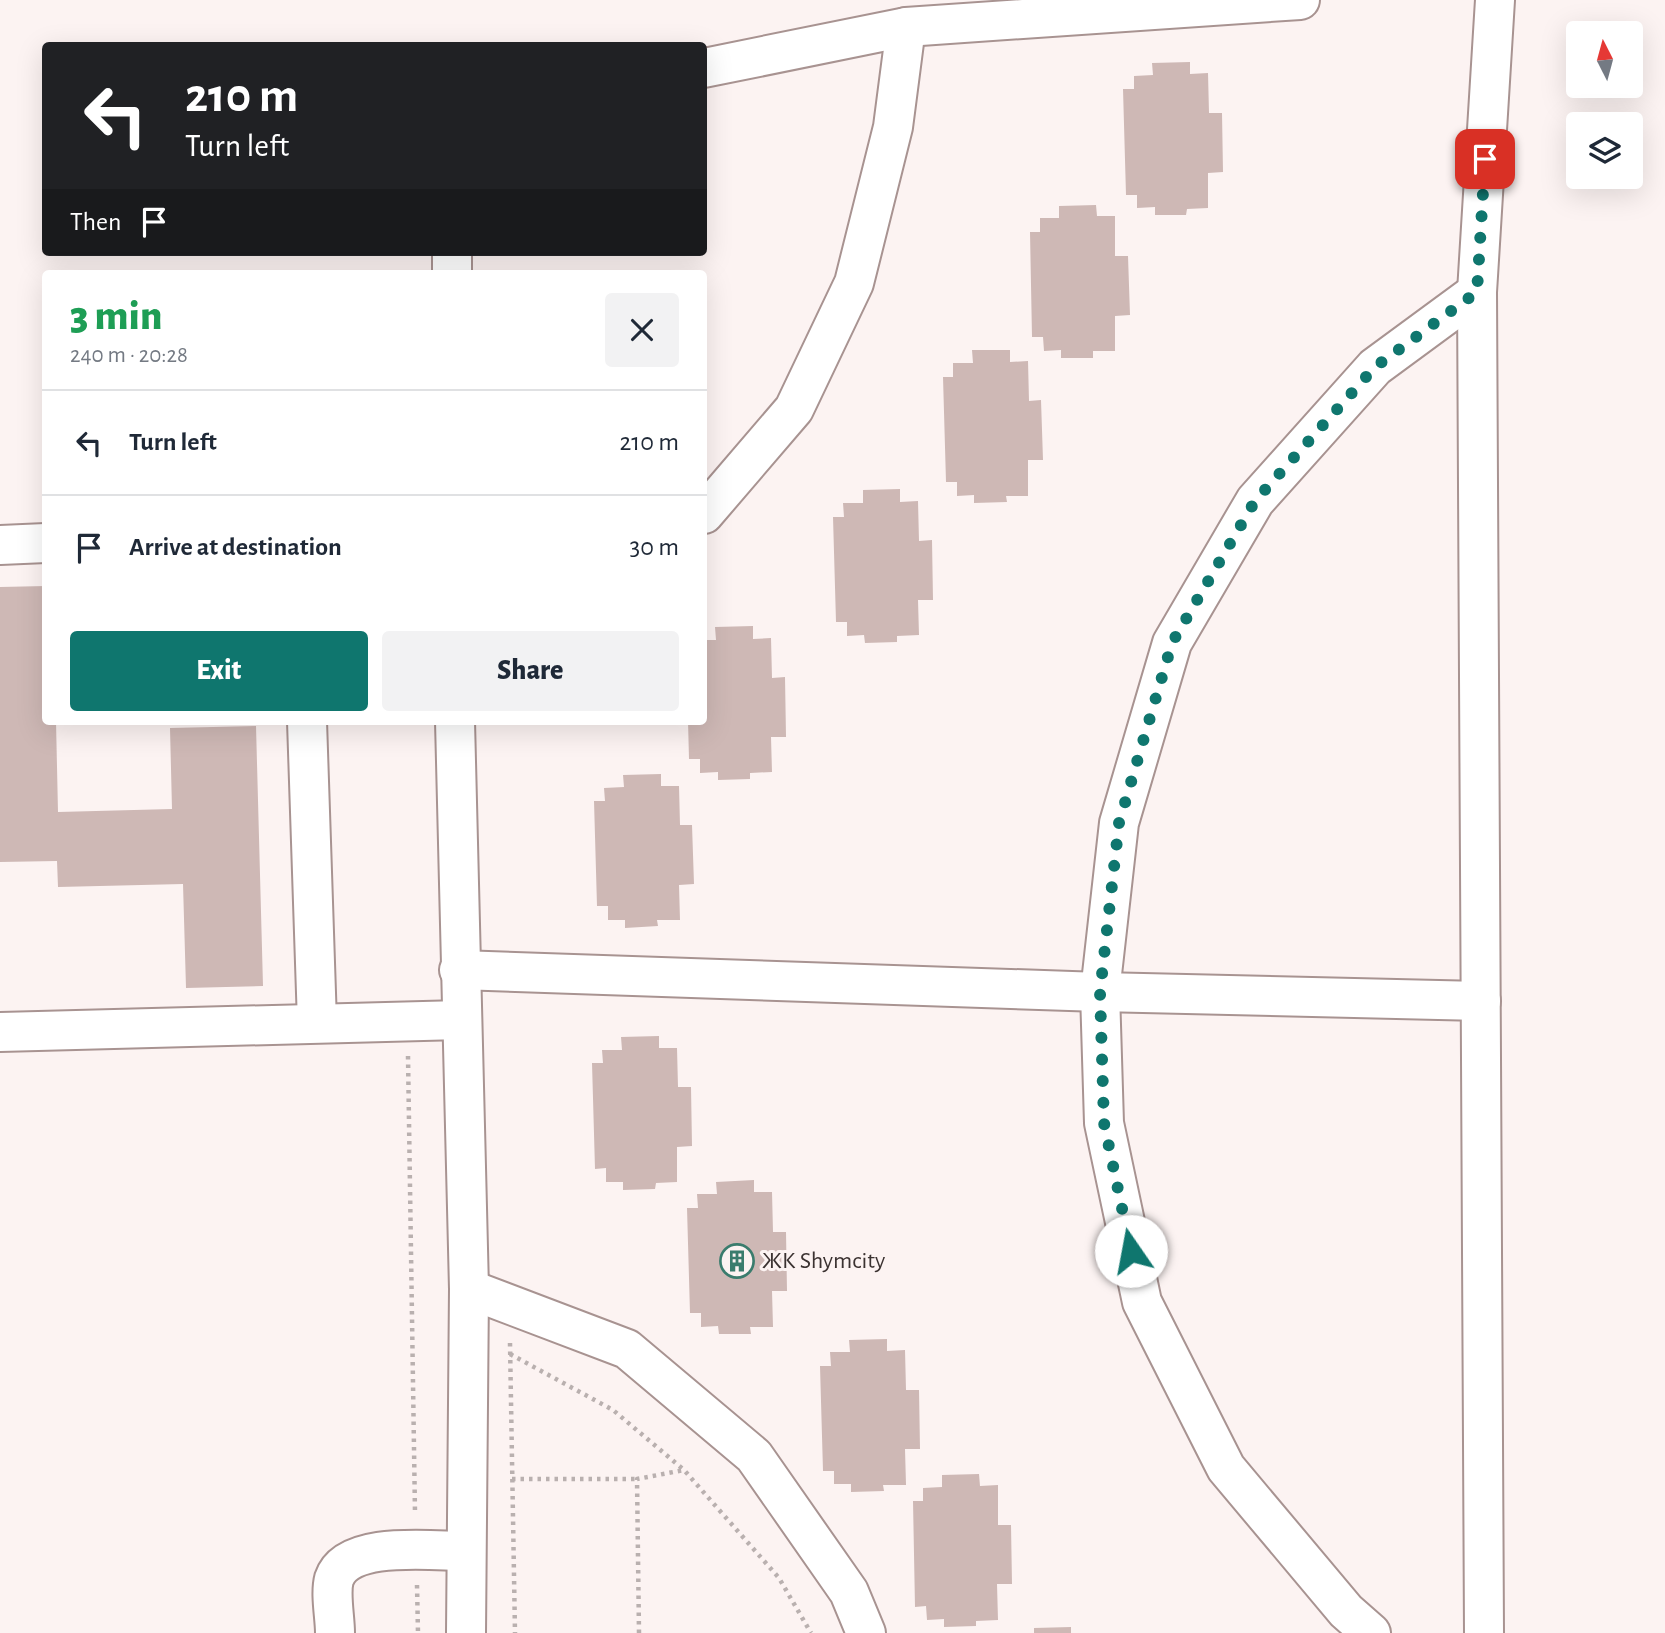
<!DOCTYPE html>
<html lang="en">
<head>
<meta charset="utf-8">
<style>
	:root { --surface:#fff; --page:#f2f2f3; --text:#1f2937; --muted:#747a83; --line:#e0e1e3; --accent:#0f766e }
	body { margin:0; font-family:"Alegreya Sans",sans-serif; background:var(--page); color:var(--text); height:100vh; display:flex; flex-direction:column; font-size:26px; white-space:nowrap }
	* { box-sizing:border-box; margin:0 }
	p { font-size:23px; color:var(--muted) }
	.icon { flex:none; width:38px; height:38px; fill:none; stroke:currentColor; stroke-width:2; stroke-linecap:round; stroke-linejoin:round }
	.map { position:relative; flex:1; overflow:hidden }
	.drawer { position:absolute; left:42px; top:270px; width:665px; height:455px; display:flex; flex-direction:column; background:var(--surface); border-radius:7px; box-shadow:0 7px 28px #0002 }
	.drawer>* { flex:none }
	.guide { position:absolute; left:42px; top:42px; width:665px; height:214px; border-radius:7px; box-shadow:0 7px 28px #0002; background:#202124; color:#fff; overflow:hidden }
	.needle { width:46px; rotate:354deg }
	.buttons { position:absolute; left:1566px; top:21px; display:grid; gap:14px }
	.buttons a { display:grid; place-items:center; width:77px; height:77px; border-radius:7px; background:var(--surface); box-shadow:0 7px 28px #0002; font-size:35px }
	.pin { position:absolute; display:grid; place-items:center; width:60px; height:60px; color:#fff; margin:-30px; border-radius:14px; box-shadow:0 4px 10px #0006 }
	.me { position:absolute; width:77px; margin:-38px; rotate:348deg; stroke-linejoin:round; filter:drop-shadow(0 0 5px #0008) }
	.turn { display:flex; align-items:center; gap:24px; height:147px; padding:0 28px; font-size:32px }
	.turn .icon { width:91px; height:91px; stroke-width:2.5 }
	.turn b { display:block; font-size:49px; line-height:60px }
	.then { display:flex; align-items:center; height:66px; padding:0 28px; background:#0003; gap:14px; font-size:26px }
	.round { display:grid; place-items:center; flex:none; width:74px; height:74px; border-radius:7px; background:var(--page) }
	.headline { display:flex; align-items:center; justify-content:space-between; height:119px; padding:0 28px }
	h1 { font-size:42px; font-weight:800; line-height:52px; color:#1e9e55 }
	.cta { display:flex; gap:14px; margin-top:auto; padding:14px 28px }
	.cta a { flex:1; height:80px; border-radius:7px; background:var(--accent); color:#fff; font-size:28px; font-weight:800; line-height:80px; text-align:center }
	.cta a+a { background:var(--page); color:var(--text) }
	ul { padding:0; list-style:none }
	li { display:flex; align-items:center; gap:21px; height:105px; padding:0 28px; border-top:2px solid var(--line) }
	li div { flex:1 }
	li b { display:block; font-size:26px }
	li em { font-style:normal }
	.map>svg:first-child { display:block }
	.building { fill:#ceb8b5 }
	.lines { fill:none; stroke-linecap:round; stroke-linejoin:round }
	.minor-casing { stroke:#a89391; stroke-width:42 }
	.path { stroke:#b9b0af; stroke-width:4.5; stroke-dasharray:3.5 5; stroke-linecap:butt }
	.minor { stroke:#fff; stroke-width:38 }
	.route { stroke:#0f766e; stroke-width:12; stroke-dasharray:0 21.6 }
	.labels { text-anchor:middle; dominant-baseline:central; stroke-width:6; stroke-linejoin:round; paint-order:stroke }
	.poi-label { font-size:24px; fill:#3b3231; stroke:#fcf3f2; text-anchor:start }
</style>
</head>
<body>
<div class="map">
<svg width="1665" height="1633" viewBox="0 0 1665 1633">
	<rect width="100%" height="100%" fill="#fcf3f2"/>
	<g class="building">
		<polygon points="1190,62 1190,74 1208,73 1209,113 1222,113 1223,172 1208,173 1208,208 1187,209 1186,215 1155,215 1155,207 1137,208 1137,195 1126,195 1123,89 1134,89 1134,76 1153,75 1152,63"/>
		<polygon points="1096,205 1097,216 1115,216 1115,256 1128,256 1130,315 1115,316 1115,351 1093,351 1093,358 1061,358 1061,350 1044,351 1043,337 1032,337 1030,232 1040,232 1040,218 1059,218 1059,206"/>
		<polygon points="972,350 1010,350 1010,362 1028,361 1029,401 1041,400 1043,460 1028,460 1028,496 1006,496 1007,502 974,503 974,495 957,496 957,482 946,482 943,377 953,377 953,363 973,363"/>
		<polygon points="900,489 900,502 918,501 919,541 932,540 933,600 918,600 919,635 897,636 897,642 865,643 864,635 847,636 847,622 836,622 833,517 844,517 843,503 863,503 863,490"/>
		<polygon points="46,586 46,721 56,721 58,812 172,809 170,728 256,726 263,986 186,988 183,884 58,887 57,861 0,862 0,587"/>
		<polygon points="753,626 753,639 771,638 772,678 785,677 786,737 771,737 772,772 750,773 750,779 718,780 718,772 700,773 700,759 689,759 688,721 704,721 704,640 716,640 715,627"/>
		<polygon points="661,774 661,786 679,786 680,825 692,825 694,884 679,885 680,920 657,920 658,926 625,928 625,920 608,920 608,906 597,906 594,801 605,801 604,788 624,787 623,775"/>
		<polygon points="659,1036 659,1048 677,1048 678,1087 691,1087 692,1146 677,1147 677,1182 656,1183 655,1189 623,1190 623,1182 606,1182 606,1168 595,1169 592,1063 603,1063 602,1050 622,1050 621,1037"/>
		<polygon points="754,1180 754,1192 772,1192 773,1232 786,1232 787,1291 772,1291 773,1327 750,1327 751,1334 719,1334 718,1326 701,1327 701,1313 690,1313 687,1208 698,1208 697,1194 717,1194 716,1182"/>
		<polygon points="887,1339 887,1351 905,1350 906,1390 919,1390 920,1449 905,1449 906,1485 883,1485 884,1491 851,1492 851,1484 834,1484 834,1471 823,1471 820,1366 831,1366 830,1352 850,1352 849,1340"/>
		<polygon points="979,1474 980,1486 998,1485 998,1525 1011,1525 1012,1584 997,1584 998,1620 976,1621 976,1626 944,1627 944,1619 927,1620 926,1606 915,1607 913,1501 923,1501 923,1488 942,1487 942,1475"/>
		<polygon points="1071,1627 1071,1633 1034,1633 1034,1628"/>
	</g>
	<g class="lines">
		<g class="minor-casing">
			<g id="minor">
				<polyline points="704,68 906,27 1300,0"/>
				<polyline points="452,252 452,273"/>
				<polyline points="704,514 794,409 854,283 893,127 906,27"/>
				<polyline points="0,545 46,543"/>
				<polyline points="307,721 317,1023"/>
				<polyline points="455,721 469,1289 466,1633"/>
				<polyline points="459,970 1100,992 1481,1001"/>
				<polyline points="0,1032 461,1020"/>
				<polyline points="469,1289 627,1349 754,1456 849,1592 866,1633"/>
				<path d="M335,1633C335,1617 330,1594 334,1579C347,1540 431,1551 465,1551"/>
				<polyline points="1371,1633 1346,1611 1226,1468 1142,1302 1104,1123 1100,992 1119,823 1172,643 1255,501 1375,367 1477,292"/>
				<polyline points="1484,1633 1477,292 1495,0"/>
			</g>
		</g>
		<g class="path">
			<polyline points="408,1056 415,1513"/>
			<polyline points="510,1343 515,1633"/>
			<polyline points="510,1354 613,1410 684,1470 779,1578 811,1633"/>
			<polyline points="512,1479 637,1479"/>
			<polyline points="417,1585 418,1633"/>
			<polyline points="639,1633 637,1479 684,1470"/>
		</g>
		<use href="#minor" class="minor"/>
	</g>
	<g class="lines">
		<polyline class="route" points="1131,1251 1104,1123 1100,992 1119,823 1172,643 1255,501 1375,367 1477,292 1485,159"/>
	</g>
	<defs>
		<g id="building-ring" transform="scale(1.75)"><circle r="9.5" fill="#fcf3f2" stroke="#3a7c6d" stroke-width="1.5"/><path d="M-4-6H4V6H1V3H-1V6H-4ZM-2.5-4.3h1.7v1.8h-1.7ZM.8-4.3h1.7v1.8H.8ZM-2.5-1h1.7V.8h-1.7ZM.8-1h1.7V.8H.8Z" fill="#3a7c6d"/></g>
	</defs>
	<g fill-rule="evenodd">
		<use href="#building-ring" x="737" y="1261"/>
	</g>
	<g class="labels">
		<g class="poi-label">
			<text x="762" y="1261">ЖК Shymcity</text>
		</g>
	</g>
</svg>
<div class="buttons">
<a><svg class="needle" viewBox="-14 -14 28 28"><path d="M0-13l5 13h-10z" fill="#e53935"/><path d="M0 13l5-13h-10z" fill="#747a83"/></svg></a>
<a><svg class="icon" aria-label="layers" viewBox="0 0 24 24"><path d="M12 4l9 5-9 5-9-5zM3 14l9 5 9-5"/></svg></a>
</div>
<div class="pin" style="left:1485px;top:159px;background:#d93025"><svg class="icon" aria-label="arrive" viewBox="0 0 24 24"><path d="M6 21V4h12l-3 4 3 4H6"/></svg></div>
<svg class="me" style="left:1131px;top:1251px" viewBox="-20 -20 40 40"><circle r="19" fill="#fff"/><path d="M0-13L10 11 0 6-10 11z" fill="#0f766e"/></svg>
<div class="guide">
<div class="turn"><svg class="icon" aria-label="left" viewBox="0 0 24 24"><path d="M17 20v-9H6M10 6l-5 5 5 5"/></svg><div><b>210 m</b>Turn left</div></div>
<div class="then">Then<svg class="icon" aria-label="arrive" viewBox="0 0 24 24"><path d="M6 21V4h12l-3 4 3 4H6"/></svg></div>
</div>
<section class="drawer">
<div class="headline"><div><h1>3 min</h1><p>240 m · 20:28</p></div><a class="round"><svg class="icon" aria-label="close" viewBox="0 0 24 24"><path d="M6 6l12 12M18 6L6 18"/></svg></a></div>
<ul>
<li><svg class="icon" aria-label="left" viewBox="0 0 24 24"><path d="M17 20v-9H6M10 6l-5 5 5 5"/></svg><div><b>Turn left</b></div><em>210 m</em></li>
<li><svg class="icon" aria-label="arrive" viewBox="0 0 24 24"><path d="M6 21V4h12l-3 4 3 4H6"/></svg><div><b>Arrive at destination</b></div><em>30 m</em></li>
</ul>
<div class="cta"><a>Exit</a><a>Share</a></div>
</section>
</div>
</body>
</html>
